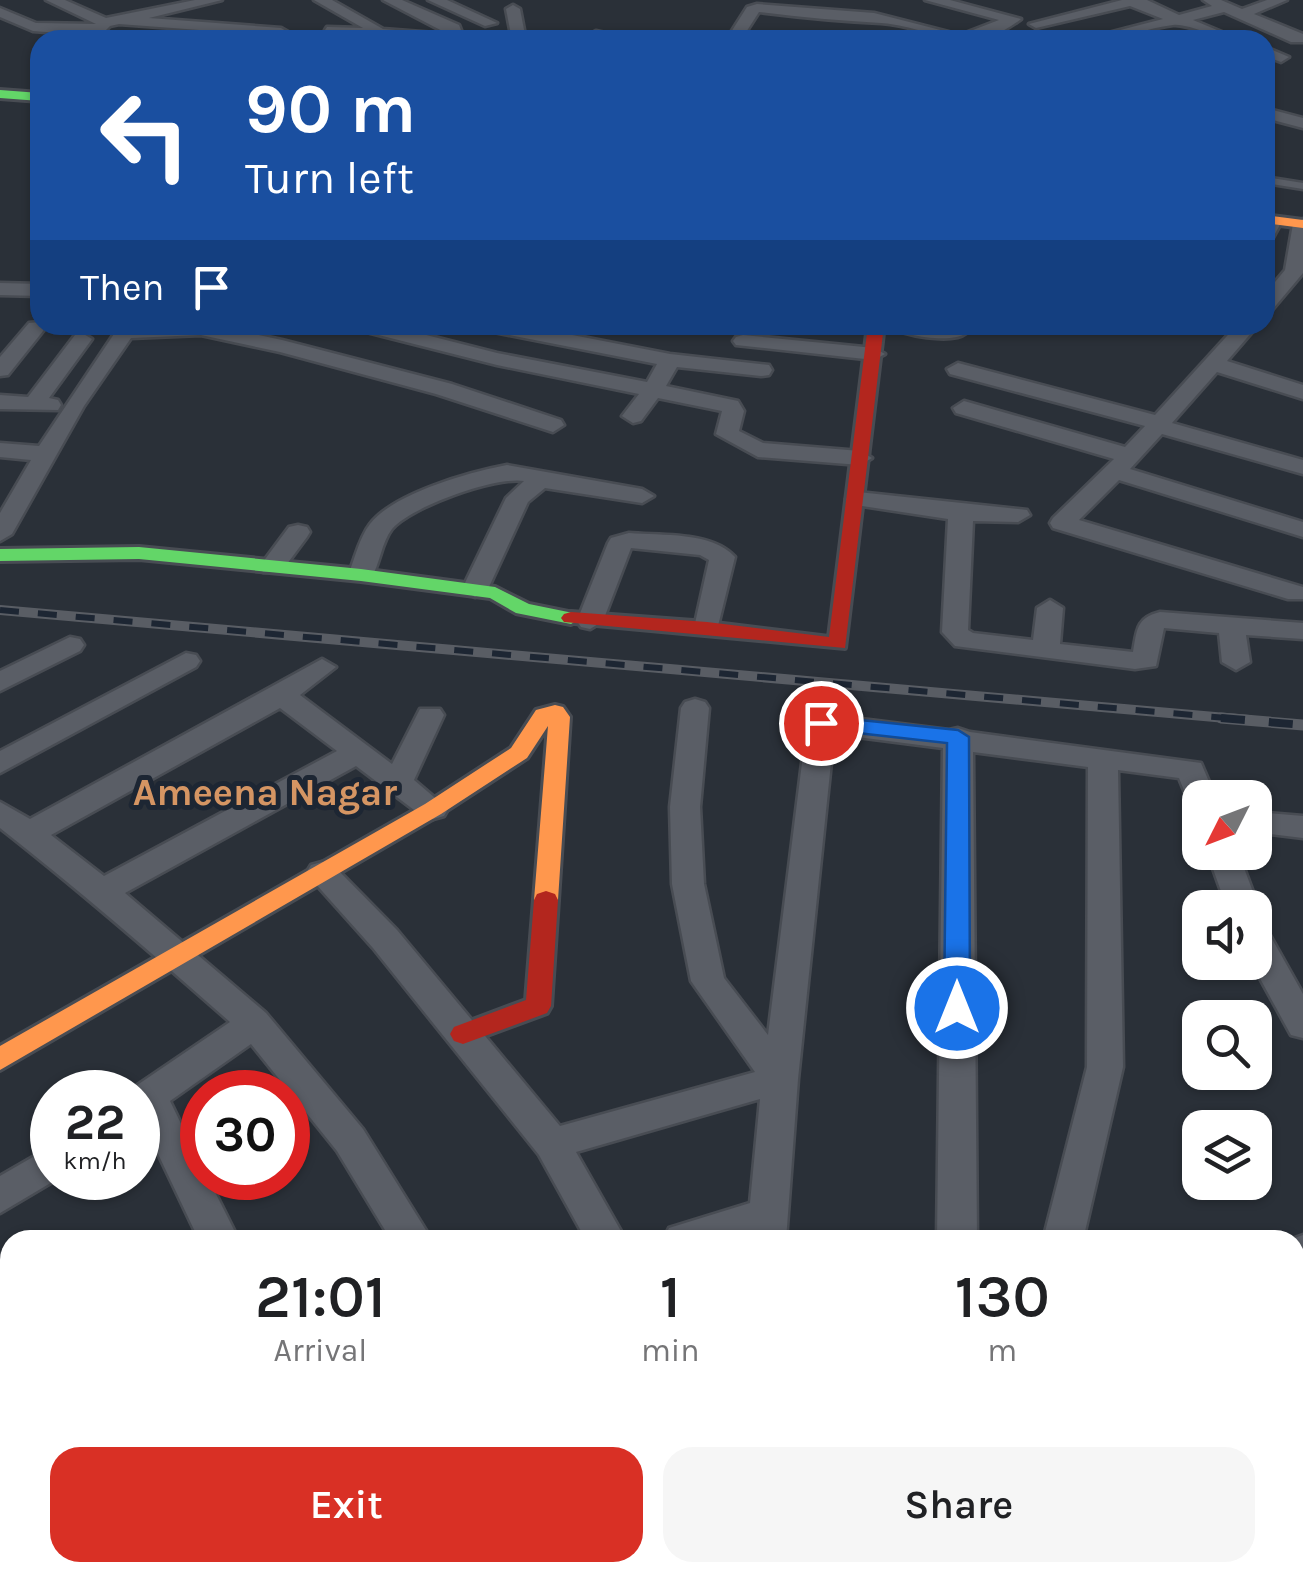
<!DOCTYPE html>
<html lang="en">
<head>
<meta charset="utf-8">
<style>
	:root { --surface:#fff; --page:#f6f6f6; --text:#202124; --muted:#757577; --accent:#d93025 }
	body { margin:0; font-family:Karla,sans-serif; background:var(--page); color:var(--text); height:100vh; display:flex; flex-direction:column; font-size:38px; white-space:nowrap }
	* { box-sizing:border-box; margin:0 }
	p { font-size:32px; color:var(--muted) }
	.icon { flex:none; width:55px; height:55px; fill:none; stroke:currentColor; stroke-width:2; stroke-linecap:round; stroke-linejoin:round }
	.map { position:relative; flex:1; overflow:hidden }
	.panel { position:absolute; left:0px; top:1230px; width:1305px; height:352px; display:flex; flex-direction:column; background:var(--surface); border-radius:30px 30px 0 0; box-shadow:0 2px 8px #0004 }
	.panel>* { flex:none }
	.guide { position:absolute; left:30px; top:30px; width:1245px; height:305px; border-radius:30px; box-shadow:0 2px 8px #0004; background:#1a4fa0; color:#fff; overflow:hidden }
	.needle { width:65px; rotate:228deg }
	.fabs { position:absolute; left:1182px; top:780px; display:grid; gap:20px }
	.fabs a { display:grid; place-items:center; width:90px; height:90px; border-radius:20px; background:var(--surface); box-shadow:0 2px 8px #0004; font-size:50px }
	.speed { position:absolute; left:30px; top:1070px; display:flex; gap:20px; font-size:50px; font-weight:700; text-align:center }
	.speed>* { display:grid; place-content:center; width:130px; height:130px; border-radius:50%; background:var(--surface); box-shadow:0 2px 8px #0004; line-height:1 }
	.speed small { font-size:25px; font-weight:400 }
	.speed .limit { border:15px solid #d22; background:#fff; color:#111 }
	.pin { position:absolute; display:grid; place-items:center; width:85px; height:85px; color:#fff; margin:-42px; border:5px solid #fff; border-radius:50%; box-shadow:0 2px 10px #0007 }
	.me { position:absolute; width:110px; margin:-55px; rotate:0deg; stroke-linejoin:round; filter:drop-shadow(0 0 8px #0008) }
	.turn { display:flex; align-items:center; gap:35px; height:210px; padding:0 50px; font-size:45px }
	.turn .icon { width:130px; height:130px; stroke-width:2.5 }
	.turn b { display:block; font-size:70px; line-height:85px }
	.then { display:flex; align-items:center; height:95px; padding:0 50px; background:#0003; gap:20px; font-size:38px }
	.eta { display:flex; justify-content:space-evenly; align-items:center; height:170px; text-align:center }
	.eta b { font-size:60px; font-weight:600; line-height:70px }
	.cta { display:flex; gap:20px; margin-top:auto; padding:20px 50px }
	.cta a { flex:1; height:115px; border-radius:30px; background:var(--accent); color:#fff; font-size:40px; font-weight:600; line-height:115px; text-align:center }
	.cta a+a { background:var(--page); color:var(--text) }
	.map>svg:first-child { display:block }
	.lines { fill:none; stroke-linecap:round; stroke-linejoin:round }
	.lane-casing { stroke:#484c53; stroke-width:5 }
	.street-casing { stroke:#484c53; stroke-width:5 }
	.fast-casing { stroke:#484c53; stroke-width:6 }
	.slow-casing { stroke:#484c53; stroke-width:6 }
	.jam-casing { stroke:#484c53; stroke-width:6 }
	.lane { fill:#5a5e66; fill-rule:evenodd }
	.street { fill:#5a5e66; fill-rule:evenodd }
	.fast { fill:#63d668; fill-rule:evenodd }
	.slow { fill:#ff974d; fill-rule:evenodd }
	.jam { fill:#b3261e; fill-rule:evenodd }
	.rail-far1-casing { stroke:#595d64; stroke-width:10 }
	.rail-casing { stroke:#595d64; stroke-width:11 }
	.rail-far1 { stroke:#1d2633; stroke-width:6; stroke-dasharray:19; stroke-linecap:butt }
	.rail { stroke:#1d2633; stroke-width:8; stroke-dasharray:24; stroke-linecap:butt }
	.route { fill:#1a73e8; stroke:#114b97; stroke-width:2.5 }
	.labels { text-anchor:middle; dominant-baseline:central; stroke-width:10; stroke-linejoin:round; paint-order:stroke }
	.neighbourhood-label { font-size:38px; font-weight:bold; fill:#d59563; stroke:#1d2633 }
</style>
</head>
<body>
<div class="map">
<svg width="1303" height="1582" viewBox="0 0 1303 1582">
	<rect width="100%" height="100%" fill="#2a3038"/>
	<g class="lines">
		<g class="lane-casing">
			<g id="lane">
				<polygon points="1265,177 1303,183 1303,189 1265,183"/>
				<polygon points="1277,218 1282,221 1270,243 1265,246 1265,234 1274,219"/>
			</g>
		</g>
		<g class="street-casing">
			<g id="street">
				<polygon points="46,0 65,0 106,18 195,0 222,0 149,18 281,28 288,32 281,36 119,24 110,26 96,40 81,40 85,35 33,31 0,17 0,8 36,23 96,24"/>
				<polygon points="314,0 332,0 383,29 448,34 383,0 402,0 459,25 463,35 480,40 332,34 325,30 327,27 363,28"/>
				<polygon points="428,0 447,0 497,23 485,26"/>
				<path d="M925,0H950L1021,19C967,61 935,27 881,23C841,21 799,17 759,12L741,40H726L747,7L757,4L874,13L960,35L999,20Z"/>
				<path d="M1122,0H1147L1179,15L1212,6L1203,0H1221L1242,9L1267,0H1287L1254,14L1303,34V42H1291L1224,12L1193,20L1241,40C1218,40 1189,23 1173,25C1146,28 1123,40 1095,40L1097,36L1163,19L1130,6L1036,28L1029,24Z"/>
				<polygon points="513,5 520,9 526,40 512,40 506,9"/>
				<polygon points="596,31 624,37 626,40 591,38 589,35"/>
				<polygon points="1265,47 1289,57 1281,62 1265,56"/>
				<polygon points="1265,108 1303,118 1303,128 1265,118"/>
				<polygon points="1303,219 1303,273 1272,310 1265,312 1265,294 1285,270 1293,224"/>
				<polygon points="0,283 40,284 40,296 0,295"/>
				<polygon points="40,322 46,327 43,331 8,375 0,376 0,357 29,323"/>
				<polygon points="120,325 211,325 282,340 452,384 561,420 564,425 553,432 436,394 280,352 201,335 131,338 84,406 12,534 0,541 0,513 31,460 0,457 0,443 39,446"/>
				<polygon points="352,325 387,325 497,353 647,382 657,364 489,331 479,325 521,325 670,354 769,365 772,370 769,375 761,376 677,367 666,386 738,401 744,411 739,431 763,443 860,451 872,458 860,465 758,457 716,434 722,411 658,398 641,421 633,423 622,416 639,394 497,365 355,329"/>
				<path d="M887,325L963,329L966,333C953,344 900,336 887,325Z"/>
				<polygon points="1237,325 1258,325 1227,361 1303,385 1303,399 1217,372 1172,423 1303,460 1303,474 1162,434 1130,469 1303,522 1303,537 1119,480 1079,520 1303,587 1303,599 1288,599 1053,528 1050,523 1053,518 1114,459 956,413 953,408 964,401 1125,447 1145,426 950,374 947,369 958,363 1155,415"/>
				<polygon points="82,333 92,339 49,398 58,400 61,405 58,410 0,409 0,395 28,397 75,335"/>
				<polygon points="743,335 874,348 885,354 874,360 736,345 733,341 736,337"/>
				<path d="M507,465L642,489L654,496L642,503L545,488L528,502L488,589L475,597L462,589L506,498L524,481C496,476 410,507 392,529C381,543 380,565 370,580H352L348,575C355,559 359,538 370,524C394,493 470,472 507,465Z"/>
				<path d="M858,492L1027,510L1030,515L1018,522L973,521L968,630L973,633L1033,640L1037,608L1050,600L1063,608L1060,644L1133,652C1137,630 1136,618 1160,612L1303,623V639L1246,635L1250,662L1236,670L1222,662L1219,633L1164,628L1156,666L1135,669L955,646L942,632L948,519L849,504L846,499Z"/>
				<polygon points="298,525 307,527 310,532 307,537 281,572 263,572 259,567 263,562 289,527"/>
				<path d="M629,533C661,536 712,531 735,557L716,634H698L694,628L709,560L700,555L631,548L603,621L590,629L581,627L577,621L608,543L611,538Z"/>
				<polygon points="70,637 80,639 84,645 80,651 0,691 0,671"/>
				<polygon points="186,653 196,655 200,661 196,667 0,773 0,751"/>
				<path d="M322,659L336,667L300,695L392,764L420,709H440L444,715L414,780L448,809L444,816L433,819L422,816L356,766L125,893L266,1013L363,1129L432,1240H391L337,1151L251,1044L170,1101L202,1167V1178H208L239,1240H199L141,1118L138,1119V1092H127L230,1022C154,955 78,889 0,828V802L30,819ZM280,708L337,751L104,876L51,835Z"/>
				<polygon points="695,699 705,702 709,708 700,807 704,884 724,978 768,1035 807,723 811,717 821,714 949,730 958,728 970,732 1201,763 1216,798 1200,798 1200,808 1190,805 1179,778 1118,770 1123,1067 1083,1240 1043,1240 1087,1067 1088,767 973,752 977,1240 937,1240 943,748 834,734 798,1079 786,1240 663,1240 669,1228 750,1203 760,1099 576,1152 626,1240 586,1240 539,1155 373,948 306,873 311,865 322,862 333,865 397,930 560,1126 755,1072 691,981 672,884 670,807 681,708 685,702"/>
				<polygon points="1255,812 1303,816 1303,838 1255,832"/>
				<polygon points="1207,852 1238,852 1259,908 1255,915 1255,908 1227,908"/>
				<polygon points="1255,927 1267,930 1303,994 1303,1038 1291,1035 1251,962 1255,962"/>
				<polygon points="52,1146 52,1178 59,1178 0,1213 0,1176"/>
				<polygon points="1303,1235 1303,1275 1295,1277 1295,1240 1289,1240"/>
				<polygon points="0,1254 10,1258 10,1297 0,1293"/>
				<polygon points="1295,1293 1303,1296 1303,1334 1295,1331"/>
				<polygon points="10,1310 10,1364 0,1368 0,1314"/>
				<polygon points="10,1474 10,1518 0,1522 0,1478"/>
				<polygon points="1295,1493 1303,1496 1303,1543 1295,1540"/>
				<polygon points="233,1572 298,1572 294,1582 229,1582"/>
				<polygon points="335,1572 381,1572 384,1582 338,1582"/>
				<polygon points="675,1572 735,1572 731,1582 671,1582"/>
				<polygon points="751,1572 800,1572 796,1582 747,1582"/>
				<polygon points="1044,1572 1094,1572 1090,1582 1040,1582"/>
				<polygon points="1106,1572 1160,1572 1164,1582 1110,1582"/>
			</g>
		</g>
		<g class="fast-casing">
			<g id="fast">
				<polygon points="0,90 40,93 40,101 0,98"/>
				<polygon points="139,547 361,569 495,587 529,604 578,614 581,618 571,624 516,613 490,598 361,581 139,559 0,561 0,549"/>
			</g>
		</g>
		<g class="slow-casing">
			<g id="slow">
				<polygon points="1265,215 1303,220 1303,228 1265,223"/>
				<polygon points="555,705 563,707 570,717 558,900 555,906 537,906 534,900 548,726 527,758 441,814 0,1070 0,1046 425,804 511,748 536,710"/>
			</g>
		</g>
		<g class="jam-casing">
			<g id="jam">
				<polygon points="868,325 884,325 845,648 564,622 561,618 564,614 571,612 707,622 829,637"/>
				<polygon points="546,891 555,894 558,900 551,1006 547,1013 463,1044 454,1041 450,1034 454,1027 526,1000 534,900 537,894"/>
			</g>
		</g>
		<use href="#lane" class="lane"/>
		<use href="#street" class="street"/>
		<use href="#fast" class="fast"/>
		<use href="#slow" class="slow"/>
		<use href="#jam" class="jam"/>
		<g class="rail-far1-casing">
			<polyline id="rail-far1" points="0,610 1249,720"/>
		</g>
		<g class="rail-casing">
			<polyline id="rail" points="1221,718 1303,725"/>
		</g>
		<use href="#rail-far1" class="rail-far1"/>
		<use href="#rail" class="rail"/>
	</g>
	<polygon class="route" points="821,716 958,730 969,737 970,1008 966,1016 948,1016 944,1008 947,743 813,728 810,723"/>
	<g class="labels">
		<g class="neighbourhood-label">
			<text x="265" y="792">Ameena Nagar</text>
		</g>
	</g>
</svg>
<div class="fabs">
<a><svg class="needle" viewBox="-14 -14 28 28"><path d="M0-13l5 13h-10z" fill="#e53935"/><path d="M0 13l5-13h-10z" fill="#757577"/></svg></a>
<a><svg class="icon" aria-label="sound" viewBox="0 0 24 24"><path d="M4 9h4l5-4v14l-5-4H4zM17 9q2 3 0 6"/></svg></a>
<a><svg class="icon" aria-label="search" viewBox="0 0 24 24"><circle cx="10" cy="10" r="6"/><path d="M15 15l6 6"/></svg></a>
<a><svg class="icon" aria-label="layers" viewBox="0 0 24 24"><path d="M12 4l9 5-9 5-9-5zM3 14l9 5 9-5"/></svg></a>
</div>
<div class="speed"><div>22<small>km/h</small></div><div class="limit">30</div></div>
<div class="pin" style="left:821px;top:723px;background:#d93025"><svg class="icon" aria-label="arrive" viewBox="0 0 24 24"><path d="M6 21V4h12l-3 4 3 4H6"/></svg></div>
<svg class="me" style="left:957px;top:1008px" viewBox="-20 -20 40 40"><circle r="17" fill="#1a73e8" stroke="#fff" stroke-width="3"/><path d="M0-11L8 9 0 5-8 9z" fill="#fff"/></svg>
<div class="guide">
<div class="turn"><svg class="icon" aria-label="left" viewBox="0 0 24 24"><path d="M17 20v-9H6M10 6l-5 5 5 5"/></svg><div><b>90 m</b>Turn left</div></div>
<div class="then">Then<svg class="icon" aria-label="arrive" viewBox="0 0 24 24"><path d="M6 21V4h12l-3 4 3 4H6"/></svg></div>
</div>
<section class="panel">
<div class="eta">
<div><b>21:01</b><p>Arrival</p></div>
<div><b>1</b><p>min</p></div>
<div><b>130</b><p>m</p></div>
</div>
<div class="cta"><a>Exit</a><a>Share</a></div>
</section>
</div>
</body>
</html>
